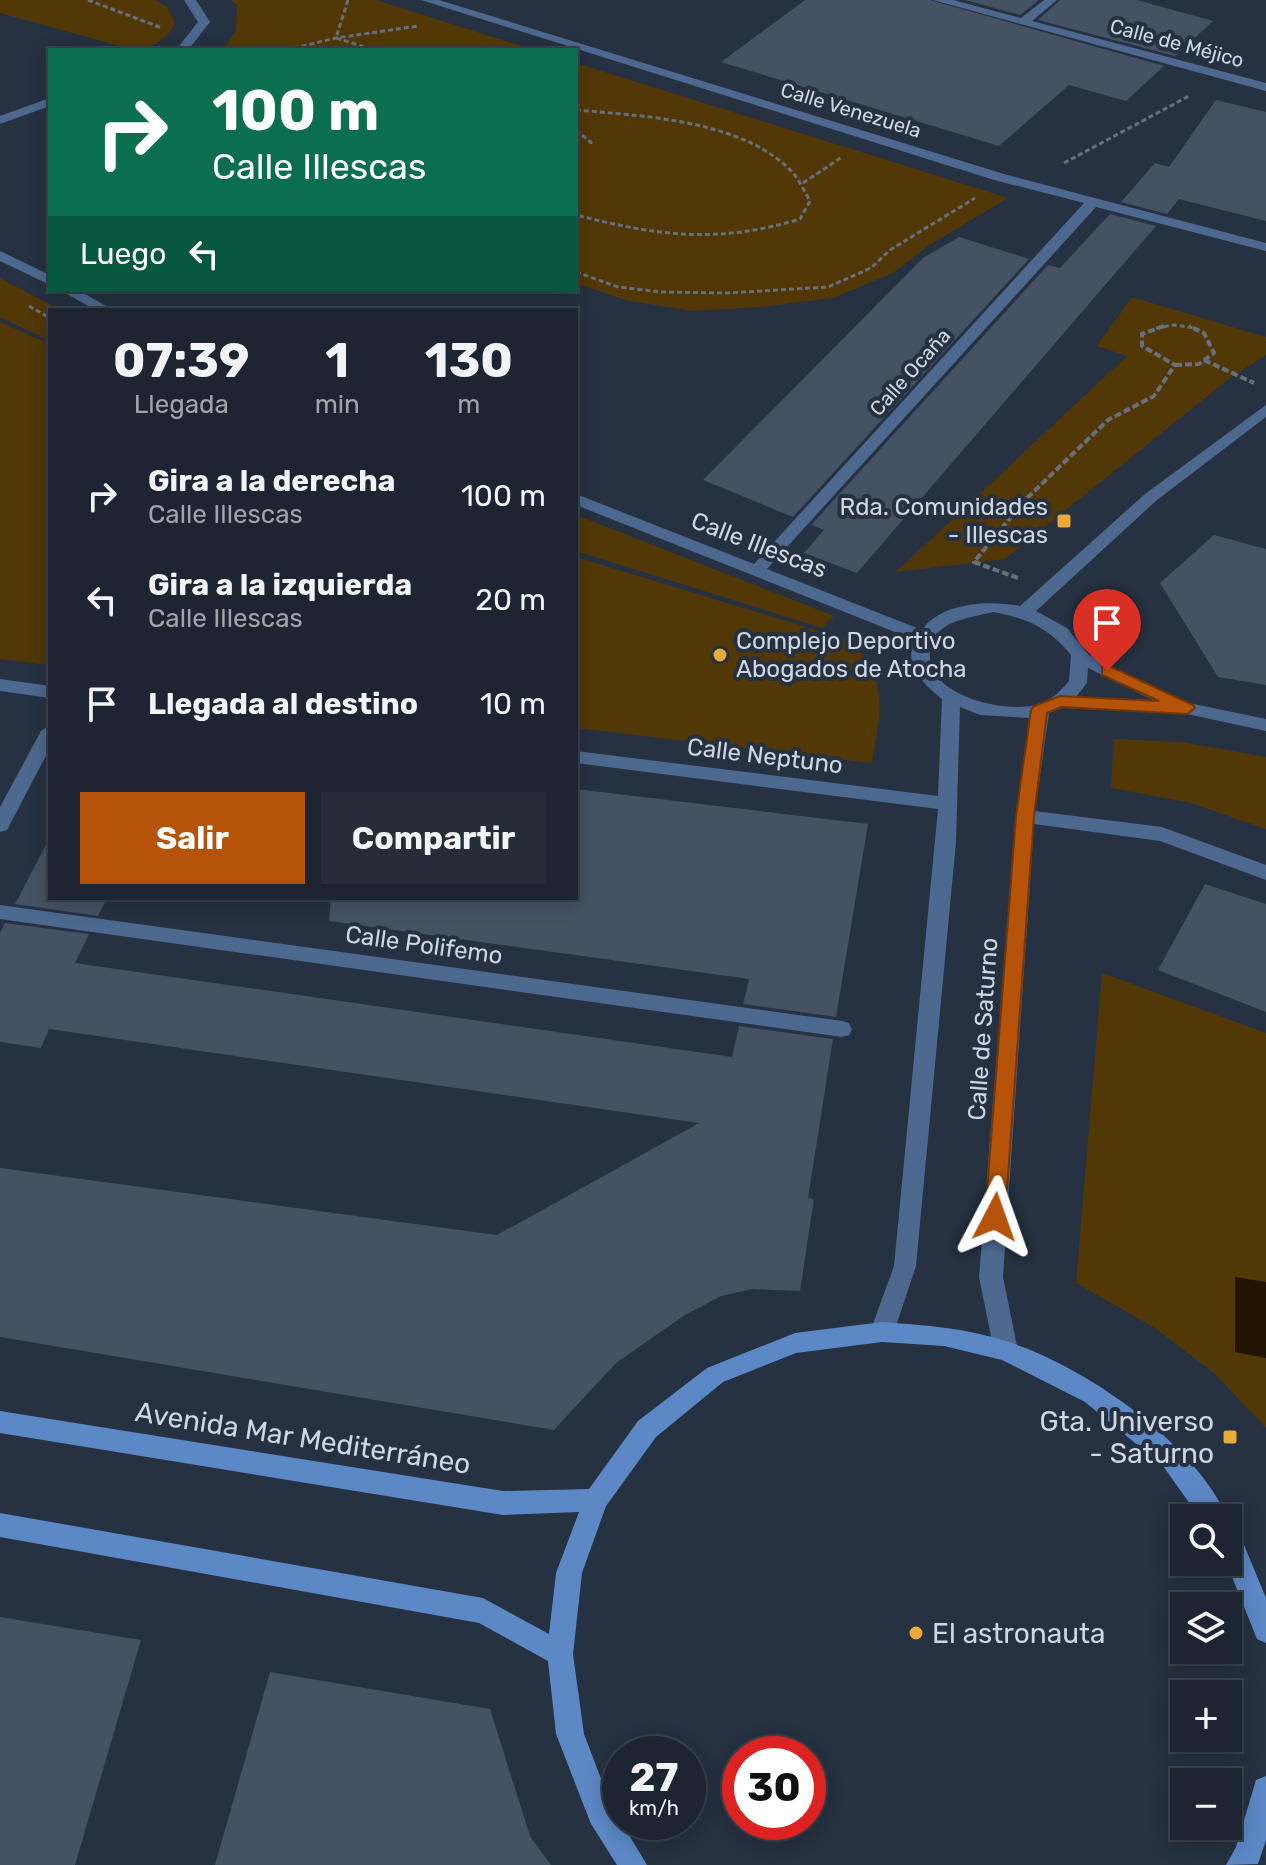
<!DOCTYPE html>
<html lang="es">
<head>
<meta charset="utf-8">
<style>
	:root { --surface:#1c2531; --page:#252d39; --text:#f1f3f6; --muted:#a0a5ab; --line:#3a424d; --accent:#b45309 }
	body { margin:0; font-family:Rubik,sans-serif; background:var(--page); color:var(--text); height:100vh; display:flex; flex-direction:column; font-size:30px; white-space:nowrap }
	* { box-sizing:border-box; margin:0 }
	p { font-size:26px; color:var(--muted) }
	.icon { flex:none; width:44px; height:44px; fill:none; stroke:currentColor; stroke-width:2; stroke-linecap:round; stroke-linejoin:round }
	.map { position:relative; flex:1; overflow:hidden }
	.panel { position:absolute; left:48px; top:308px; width:530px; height:592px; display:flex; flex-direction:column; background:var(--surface); border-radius:0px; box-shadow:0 4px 20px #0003,0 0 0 2px var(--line) }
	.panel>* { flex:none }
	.top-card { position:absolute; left:48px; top:48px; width:530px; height:244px; border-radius:0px; box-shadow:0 4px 20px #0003,0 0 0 2px var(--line); background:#0b6e4f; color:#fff; overflow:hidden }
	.controls { position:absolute; left:1170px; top:1504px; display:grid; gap:16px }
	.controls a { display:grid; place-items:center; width:72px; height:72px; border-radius:0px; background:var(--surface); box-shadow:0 4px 20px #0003,0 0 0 2px var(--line); font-size:40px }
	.speed { position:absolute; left:602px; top:1736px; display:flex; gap:16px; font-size:40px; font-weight:700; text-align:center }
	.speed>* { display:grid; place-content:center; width:104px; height:104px; border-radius:50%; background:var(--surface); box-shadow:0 4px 20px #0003,0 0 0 2px var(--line); line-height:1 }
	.speed small { font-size:20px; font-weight:400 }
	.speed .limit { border:12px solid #d22; background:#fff; color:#111 }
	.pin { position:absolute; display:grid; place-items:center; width:68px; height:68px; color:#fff; margin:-82px -34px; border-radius:50% 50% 50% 0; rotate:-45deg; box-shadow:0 0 8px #0007 }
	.pin .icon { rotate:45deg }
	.me { position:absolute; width:88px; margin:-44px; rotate:4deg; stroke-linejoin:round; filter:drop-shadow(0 0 6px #0008) }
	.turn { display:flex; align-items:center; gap:28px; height:168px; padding:0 32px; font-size:36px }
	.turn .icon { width:104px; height:104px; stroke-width:2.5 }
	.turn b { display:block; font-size:56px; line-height:68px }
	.then { display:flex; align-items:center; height:76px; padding:0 32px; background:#0003; gap:16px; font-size:30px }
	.eta { display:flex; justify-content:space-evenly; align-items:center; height:136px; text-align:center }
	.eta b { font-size:48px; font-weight:700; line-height:56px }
	.button { display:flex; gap:16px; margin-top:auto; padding:16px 32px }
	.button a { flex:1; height:92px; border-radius:0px; background:var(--accent); color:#fff; font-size:32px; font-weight:700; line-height:92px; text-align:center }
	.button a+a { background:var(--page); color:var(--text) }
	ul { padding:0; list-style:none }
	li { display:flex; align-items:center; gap:24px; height:104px; padding:0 32px }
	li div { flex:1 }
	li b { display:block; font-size:30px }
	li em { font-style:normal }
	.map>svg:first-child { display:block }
	.green { fill:#523806 }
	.water { fill:#211402 }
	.building { fill:#455263 }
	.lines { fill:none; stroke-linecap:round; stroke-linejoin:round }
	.path-far1 { stroke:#66707e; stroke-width:3; stroke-dasharray:5 3; stroke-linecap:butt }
	.path { stroke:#66707e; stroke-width:4; stroke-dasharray:7 3; stroke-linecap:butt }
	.street { fill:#4d6990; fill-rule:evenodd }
	.secondary { fill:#5c88c6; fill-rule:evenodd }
	.route { fill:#b45309; stroke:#753606; stroke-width:2 }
	.poi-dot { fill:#eaaa39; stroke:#263141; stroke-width:3 }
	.labels { text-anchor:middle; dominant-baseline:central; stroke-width:8; stroke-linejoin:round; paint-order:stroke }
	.far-street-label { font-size:20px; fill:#d0d7e2; stroke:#263141 }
	.poi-label { font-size:24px; fill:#d0d7e2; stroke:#263141; text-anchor:end }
	.street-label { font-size:24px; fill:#d0d7e2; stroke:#263141 }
	.near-poi-label { font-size:28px; fill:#d0d7e2; stroke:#263141; text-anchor:end }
	.near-street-label { font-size:28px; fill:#d0d7e2; stroke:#263141 }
</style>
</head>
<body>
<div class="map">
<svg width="1266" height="1865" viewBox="0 0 1266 1865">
	<rect width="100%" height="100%" fill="#263141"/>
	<g class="green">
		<path d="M0,0H155L167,7L175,22C170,38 150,50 134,50L0,13Z"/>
		<polygon points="231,0 376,0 534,50 222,50 236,31 237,5"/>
		<polygon points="576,63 986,191 1008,198 928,246 893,273 833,298 759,307 692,311 625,300 576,283"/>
		<polygon points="0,278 60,310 50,310 50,341 0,317"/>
		<polygon points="1132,297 1266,337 1266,355 1230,378 1005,559 896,572 1127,356 1097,346"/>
		<polygon points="0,322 45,342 50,350 50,665 0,659"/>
		<polygon points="576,515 834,616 822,628 576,551"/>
		<path d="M576,557L855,642C889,695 881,704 872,763L576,728Z"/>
		<polygon points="1114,739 1182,742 1266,757 1266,829 1191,803 1111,788"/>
		<polygon points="1102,973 1266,1033 1266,1428 1215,1374 1155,1328 1076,1283"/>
	</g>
	<polygon class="water" points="1235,1277 1266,1282 1266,1358 1235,1352"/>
	<g class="building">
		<polygon points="805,0 930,0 1164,66 1126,101 1069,85 999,146 721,62"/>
		<polygon points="965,0 1039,0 1020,15"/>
		<polygon points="1060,0 1137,0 1213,21 1175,56 1038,20"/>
		<polygon points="1216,100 1266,112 1266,221 1179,199 1167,214 1121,202 1155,163 1169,167"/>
		<polygon points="1110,214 1156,226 857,573 804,553 824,530 811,525 1048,265 1060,268"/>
		<polygon points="959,237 1029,259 793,517 703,480 923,258"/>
		<polygon points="1214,535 1266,549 1266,685 1218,677 1160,583"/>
		<polygon points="576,789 868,824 836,1017 743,1004 749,979 329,921 331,898 576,898"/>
		<polygon points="50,837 50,898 107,898 98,916 15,904"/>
		<polygon points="1205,884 1266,904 1266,1012 1158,970"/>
		<polygon points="5,923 89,934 75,963 732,1057 739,1026 833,1039 808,1198 814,1199 800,1291 752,1289 721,1296 685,1315 616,1363 554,1430 0,1337 0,1168 497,1235 699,1123 49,1029 41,1048 0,1042 0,933"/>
		<polygon points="0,1617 141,1640 75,1865 0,1865"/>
		<polygon points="270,1672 490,1709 530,1836 551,1865 215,1865"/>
	</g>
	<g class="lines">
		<g class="path-far1">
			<polyline points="88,0 162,28"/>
			<polyline points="348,0 336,38 375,50"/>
			<polyline points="286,50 336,38 418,26"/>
			<path d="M576,110C643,116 746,120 794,174C800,182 805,192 810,201L800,219C718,244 658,236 576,215"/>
			<polyline points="576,130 594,145"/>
			<polyline points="1064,163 1189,96"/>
			<polyline points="803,183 842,157"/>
			<polyline points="576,272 618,287 662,292 727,293 828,287 871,268 890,250 975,198"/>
			<polyline points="29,306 50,318"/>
			<polyline points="1156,328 1174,325 1195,328"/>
		</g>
		<g class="path">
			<polyline points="1164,326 1142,334 1142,346 1175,365"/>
			<polyline points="1204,360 1254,383"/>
			<polyline points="1175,365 1199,364 1214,353 1204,333 1189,326"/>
			<polyline points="1018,578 974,562 1025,500 1108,420 1154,396 1175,365"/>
		</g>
		<g class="street">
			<polygon points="184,0 196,0 210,22 188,50 176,50 198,22"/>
			<path d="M421,0H439L1004,174L1266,243V251L1096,207L767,569L922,630C941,602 990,600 1020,606L1145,494L1266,405V417L1157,500L1036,611L1067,628L1089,655L1184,702L1266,719V731L1187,714L1062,708L1049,713L1035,811L1162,827L1266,865V880L1160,841L1034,824L1003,1277L1018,1351L1014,1358L1006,1361L998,1358L994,1351L979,1277L1016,816L1030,718L980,715L960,707L956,842L916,1266L894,1332L890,1339L882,1342L874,1339L870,1332L894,1266L938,809L576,763V751L938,796L942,699C925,686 902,663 915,640L576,505V494L754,564L1084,203L994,180ZM993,612C1027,618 1049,628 1071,655L1069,681C1061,691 1052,699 1040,704C1009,714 933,698 930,658C929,648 930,643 936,635C949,619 974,617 993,612ZM1088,668L1153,700L1076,697L1087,683Z"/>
			<polygon points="933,0 953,0 1021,18 1044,0 1057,0 1032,21 1266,83 1266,91"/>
			<polygon points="50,98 50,106 0,124 0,116"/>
			<polygon points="0,251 50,275 50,285 0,261"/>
			<polygon points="60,290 78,290 113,310 95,310"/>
			<polygon points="0,679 50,686 50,698 0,691"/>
			<polygon points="50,725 50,748 7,830 0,832 0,807 41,731"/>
			<polygon points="0,905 842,1021 849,1023 852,1029 849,1035 842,1037 0,919"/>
		</g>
		<g class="secondary">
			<path d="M882,1322C925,1325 967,1328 1009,1342C1086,1367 1194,1442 1228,1518H1200L1163,1466L1085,1402L1002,1360L944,1346L882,1342L796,1353L723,1382L656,1437L606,1506L582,1573L573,1654L584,1734L611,1805L647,1865H617L591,1824L556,1734L548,1661L479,1623L0,1537V1513L483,1598L549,1634L556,1573L579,1512L503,1515L0,1433V1411L503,1491L589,1489L638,1421L707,1368L795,1333Z"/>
			<polygon points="1228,1524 1237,1528 1266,1598 1266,1643 1257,1639 1226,1562"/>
			<polygon points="1266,1776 1266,1840 1258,1864 1226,1865 1236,1847 1256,1780"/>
		</g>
	</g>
	<polygon class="route" points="1107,665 1193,705 1195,708 1187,714 1061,707 1047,713 1034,816 1005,1217 1002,1223 995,1225 988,1223 985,1217 1016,816 1031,710 1034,706 1060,696 1159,701 1102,675 1102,667"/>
	<g class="poi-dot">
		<rect x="1056" y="513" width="16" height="16" rx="4"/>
		<circle cx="720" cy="655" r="8"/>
		<rect x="1222" y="1429" width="16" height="16" rx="4"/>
		<circle cx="916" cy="1633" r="8"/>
	</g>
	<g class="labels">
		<g class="far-street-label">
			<text transform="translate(1177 43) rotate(15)">Calle de Méjico</text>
			<text transform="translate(851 110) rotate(17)">Calle Venezuela</text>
			<text transform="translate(910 372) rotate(-48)">Calle Ocaña</text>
		</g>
		<g class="poi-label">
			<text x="1048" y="507">Rda. Comunidades<tspan x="1048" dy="28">- Illescas</tspan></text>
			<text x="736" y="641" text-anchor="start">Complejo Deportivo<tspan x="736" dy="28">Abogados de Atocha</tspan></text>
		</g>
		<g class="street-label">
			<text transform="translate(759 545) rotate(21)">Calle Illescas</text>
			<text transform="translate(765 756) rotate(7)">Calle Neptuno</text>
			<text transform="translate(424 945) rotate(8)">Calle Polifemo</text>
			<text transform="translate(983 1029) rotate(-86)">Calle de Saturno</text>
		</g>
		<g class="near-poi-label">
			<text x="1214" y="1421">Gta. Universo<tspan x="1214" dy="32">- Saturno</tspan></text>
			<text x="932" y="1633" text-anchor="start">El astronauta</text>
		</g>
		<g class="near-street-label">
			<text transform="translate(303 1438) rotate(9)">Avenida Mar Mediterráneo</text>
		</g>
	</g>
</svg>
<div class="controls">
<a><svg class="icon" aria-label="search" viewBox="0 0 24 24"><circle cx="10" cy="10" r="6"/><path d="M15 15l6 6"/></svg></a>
<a><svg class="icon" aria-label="layers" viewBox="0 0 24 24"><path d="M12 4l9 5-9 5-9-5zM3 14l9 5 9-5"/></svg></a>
<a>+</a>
<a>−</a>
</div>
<div class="speed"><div>27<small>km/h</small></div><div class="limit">30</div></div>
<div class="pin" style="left:1107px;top:671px;background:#d93025"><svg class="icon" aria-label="arrive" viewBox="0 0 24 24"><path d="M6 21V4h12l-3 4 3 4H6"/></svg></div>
<svg class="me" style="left:995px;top:1217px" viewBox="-20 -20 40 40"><path d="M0-17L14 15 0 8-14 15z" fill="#b45309" stroke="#fff" stroke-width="4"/></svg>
<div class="top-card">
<div class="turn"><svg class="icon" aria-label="right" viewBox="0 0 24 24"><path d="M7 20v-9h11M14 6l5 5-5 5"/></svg><div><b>100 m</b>Calle Illescas</div></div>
<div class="then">Luego<svg class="icon" aria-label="left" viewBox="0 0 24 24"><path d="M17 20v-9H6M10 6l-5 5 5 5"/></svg></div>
</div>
<section class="panel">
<div class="eta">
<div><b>07:39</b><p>Llegada</p></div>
<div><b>1</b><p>min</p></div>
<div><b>130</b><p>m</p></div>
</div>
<ul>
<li><svg class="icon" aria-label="right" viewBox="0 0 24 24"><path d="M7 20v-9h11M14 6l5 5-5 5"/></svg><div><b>Gira a la derecha</b><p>Calle Illescas</p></div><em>100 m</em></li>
<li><svg class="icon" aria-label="left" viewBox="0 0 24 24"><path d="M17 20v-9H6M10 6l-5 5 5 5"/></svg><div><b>Gira a la izquierda</b><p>Calle Illescas</p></div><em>20 m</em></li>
<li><svg class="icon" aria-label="arrive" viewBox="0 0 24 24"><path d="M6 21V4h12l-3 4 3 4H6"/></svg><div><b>Llegada al destino</b></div><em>10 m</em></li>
</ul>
<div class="button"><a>Salir</a><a>Compartir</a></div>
</section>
</div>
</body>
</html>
